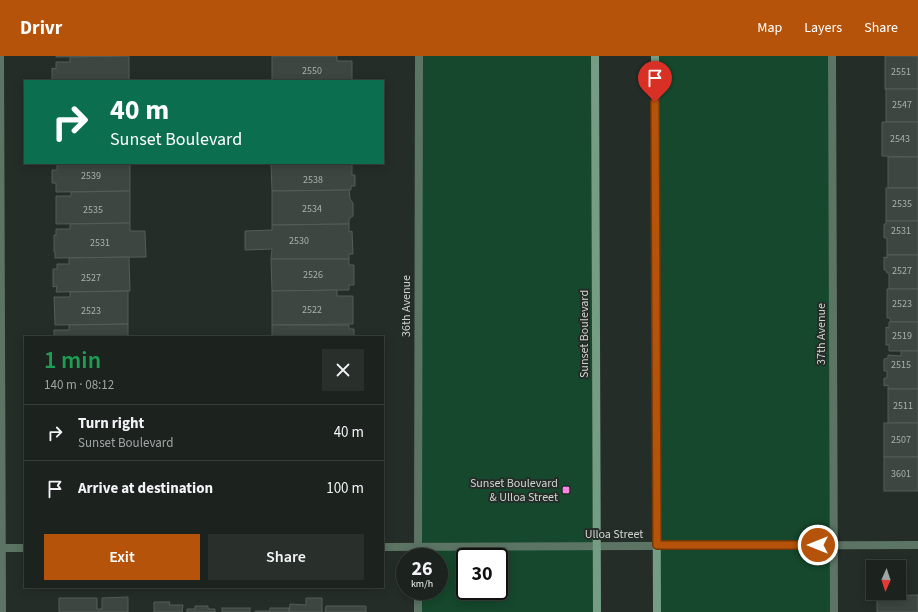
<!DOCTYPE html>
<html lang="en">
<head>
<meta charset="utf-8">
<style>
	:root { --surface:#1c221e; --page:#292f2b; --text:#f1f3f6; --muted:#a0a4a4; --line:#3a3f3c; --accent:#b45309 }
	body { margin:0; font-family:"Source Sans 3",sans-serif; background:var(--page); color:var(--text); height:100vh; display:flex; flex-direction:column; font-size:15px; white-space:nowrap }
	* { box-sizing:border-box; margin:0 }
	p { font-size:13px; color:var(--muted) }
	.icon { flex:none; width:22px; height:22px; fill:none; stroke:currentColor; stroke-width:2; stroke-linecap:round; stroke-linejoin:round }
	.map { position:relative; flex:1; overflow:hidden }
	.panel { position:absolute; left:24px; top:280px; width:360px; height:252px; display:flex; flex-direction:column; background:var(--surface); border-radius:0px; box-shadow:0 2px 10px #0003,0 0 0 1px var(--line) }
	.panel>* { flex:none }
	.top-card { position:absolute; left:24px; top:24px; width:360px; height:84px; border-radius:0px; box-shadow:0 2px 10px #0003,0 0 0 1px var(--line); background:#0b6e4f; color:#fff; overflow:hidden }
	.needle { width:26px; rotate:183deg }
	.buttons { position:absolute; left:866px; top:504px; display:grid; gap:8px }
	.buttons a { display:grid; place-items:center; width:40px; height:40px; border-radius:0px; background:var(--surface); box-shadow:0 2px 10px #0003,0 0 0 1px var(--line); font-size:20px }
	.speed { position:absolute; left:396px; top:492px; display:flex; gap:8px; font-size:20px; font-weight:700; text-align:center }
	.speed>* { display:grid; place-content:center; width:52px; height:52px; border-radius:50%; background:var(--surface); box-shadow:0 2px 10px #0003,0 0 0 1px var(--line); line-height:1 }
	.speed small { font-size:10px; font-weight:400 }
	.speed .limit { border:2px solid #111; border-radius:6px; background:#fff; color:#111 }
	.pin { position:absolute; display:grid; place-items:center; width:34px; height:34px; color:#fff; margin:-41px -17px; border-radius:50% 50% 50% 0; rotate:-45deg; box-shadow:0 0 4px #0007 }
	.pin .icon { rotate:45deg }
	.me { position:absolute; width:44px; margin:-22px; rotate:270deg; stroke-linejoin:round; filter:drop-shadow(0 0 3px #0008) }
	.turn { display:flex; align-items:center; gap:14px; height:84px; padding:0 20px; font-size:18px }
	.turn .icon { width:52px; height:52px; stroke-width:2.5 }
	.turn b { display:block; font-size:28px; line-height:34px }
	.round { display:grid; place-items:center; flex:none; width:42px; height:42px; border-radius:0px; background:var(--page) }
	.headline { display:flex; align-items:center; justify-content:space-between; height:68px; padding:0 20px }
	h1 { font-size:24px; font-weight:600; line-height:30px; color:#1e9e55 }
	.button { display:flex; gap:8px; margin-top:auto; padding:8px 20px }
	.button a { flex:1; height:46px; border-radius:0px; background:var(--accent); color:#fff; font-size:16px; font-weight:600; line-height:46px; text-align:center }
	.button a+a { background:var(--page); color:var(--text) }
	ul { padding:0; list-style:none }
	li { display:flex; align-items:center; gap:12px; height:56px; padding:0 20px; border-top:1px solid var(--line) }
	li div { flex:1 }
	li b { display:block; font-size:15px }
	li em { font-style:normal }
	header { display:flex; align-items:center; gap:24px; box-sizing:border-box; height:56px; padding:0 20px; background:var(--accent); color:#fff }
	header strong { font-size:19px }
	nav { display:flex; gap:22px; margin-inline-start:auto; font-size:14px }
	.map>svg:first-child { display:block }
	.green { fill:#15482c; fill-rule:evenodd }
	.building { fill:#3d4640; stroke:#545d57 }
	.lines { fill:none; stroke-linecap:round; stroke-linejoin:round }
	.minor { stroke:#5b7463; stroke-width:8 }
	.secondary { stroke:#759d83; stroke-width:8 }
	.route-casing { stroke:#753606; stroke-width:10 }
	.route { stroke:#b45309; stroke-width:7 }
	.poi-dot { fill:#fc86e4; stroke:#252d28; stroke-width:1.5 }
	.labels { text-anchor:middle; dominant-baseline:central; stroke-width:4; stroke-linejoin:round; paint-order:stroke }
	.number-label { font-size:10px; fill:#aab0ad }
	.street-label { font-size:12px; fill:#cfd4d1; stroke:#252d28 }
	.poi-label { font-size:12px; fill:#cfd4d1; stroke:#252d28; text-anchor:end }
</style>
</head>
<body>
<header>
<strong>Drivr</strong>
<nav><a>Map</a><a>Layers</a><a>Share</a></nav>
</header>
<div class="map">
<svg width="918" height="556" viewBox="0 0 918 556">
	<rect width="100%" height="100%" fill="#252d28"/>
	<g class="green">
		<path d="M419,0H595L597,556H418V535H439V501H418ZM465,501H499V535H465Z"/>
		<polygon points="655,0 832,0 834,556 657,556"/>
	</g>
	<g class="building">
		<polygon points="56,0 129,0 56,1"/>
		<polygon points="129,0 129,25 52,25 52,12 56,13 56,6 70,6 70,1"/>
		<polygon points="272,0 337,0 337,5 352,5 352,25 272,25"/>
		<rect x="885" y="0" width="33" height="33"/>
		<rect x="886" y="33" width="32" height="33"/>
		<polygon points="882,66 918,66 918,101 882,100"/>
		<rect x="888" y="101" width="30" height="31"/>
		<polygon points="57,107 130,107 130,135 56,136 56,127 52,127 52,114 57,114"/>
		<polygon points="271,107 352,107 352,119 355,119 355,130 351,130 351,134 272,135"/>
		<rect x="886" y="132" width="32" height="33"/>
		<polygon points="349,134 350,143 353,147 353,160 349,163 349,168 272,169 272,135"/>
		<polygon points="130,135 130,167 56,168 56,140 71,140 71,136"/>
		<polygon points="886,165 918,165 918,199 887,199 887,182 884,182 884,168 886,168"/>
		<polygon points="130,167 130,175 145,175 146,201 55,202 55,196 54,196 54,179 56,179 56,173 70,173 70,168"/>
		<polygon points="349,168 349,176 352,175 353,198 349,198 349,203 271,203 272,193 245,194 245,175 272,174 272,169"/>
		<polygon points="887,199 918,199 918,233 889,233 889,217 887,217 886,214 884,214 884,201 887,202"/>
		<polygon points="129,201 130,235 56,236 57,230 53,231 53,213 57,213 57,208 69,208 69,202"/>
		<polygon points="271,203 349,203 349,209 354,209 354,229 349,229 349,234 272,235"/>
		<polygon points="887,233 918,233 918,266 891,266 890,262 887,262"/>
		<polygon points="337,234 337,240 353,240 353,268 272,269 272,235"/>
		<polygon points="128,235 128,268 55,269 54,241 70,241 70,236"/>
		<polygon points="889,266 918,266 918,295 889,295 889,289 886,289 886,271 889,272"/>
		<polygon points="128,268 128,281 54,281 54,274 69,274 69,269"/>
		<polygon points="272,269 349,269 349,273 354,273 354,280 352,281 272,281"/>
		<polygon points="901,295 918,295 918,333 888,333 888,329 884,330 884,322 887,322 887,315 884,315 884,303 888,302 888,299 901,300"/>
		<rect x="888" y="333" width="30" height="34"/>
		<rect x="884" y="367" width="34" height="34"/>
		<rect x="884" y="401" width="34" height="34"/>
		<polygon points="918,539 918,556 877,556 877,540"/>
		<polygon points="128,541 128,556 59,556 59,542 97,542 97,553 102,553 102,542"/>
		<polygon points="306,542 322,542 322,556 289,556 290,548 306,549"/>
		<polygon points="154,546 170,546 169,549 183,549 182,556 154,556"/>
		<polygon points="195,550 208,550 208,553 215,553 215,556 187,556 187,553 195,553"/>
		<polygon points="326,550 366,550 366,556 325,556"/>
		<rect x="222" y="552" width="28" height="4"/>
		<polygon points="270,552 289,552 289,556 255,556 255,555 270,555"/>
	</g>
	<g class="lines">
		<g class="minor">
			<polyline points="0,0 2,556"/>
			<polyline points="832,0 834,556"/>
			<polyline points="383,491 918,489"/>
			<polyline points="0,492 25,492"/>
			<polyline points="418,501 419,0"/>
			<polyline points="418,535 418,556"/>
		</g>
		<g class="secondary">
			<polyline points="595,0 597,556"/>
			<polyline points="655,0 657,556"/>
		</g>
	</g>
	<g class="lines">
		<g class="route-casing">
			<polyline id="route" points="655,46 657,489 818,489"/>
		</g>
		<use href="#route" class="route"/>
	</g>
	<rect class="poi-dot" x="562" y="430" width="8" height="8" rx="2"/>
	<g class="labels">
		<g class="number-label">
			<text x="312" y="15">2550</text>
			<text x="901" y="16">2551</text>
			<text x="902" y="49">2547</text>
			<text x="900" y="83">2543</text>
			<text x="91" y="120">2539</text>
			<text x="313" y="124">2538</text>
			<text x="902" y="148">2535</text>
			<text x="312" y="153">2534</text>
			<text x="93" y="154">2535</text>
			<text x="901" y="175">2531</text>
			<text x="299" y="185">2530</text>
			<text x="100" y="187">2531</text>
			<text x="902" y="215">2527</text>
			<text x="313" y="219">2526</text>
			<text x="91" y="222">2527</text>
			<text x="902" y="248">2523</text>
			<text x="312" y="254">2522</text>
			<text x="91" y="255">2523</text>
			<text x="902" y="280">2519</text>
			<text x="901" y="309">2515</text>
			<text x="903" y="350">2511</text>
			<text x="901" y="384">2507</text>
			<text x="901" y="418">3601</text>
		</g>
		<g class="street-label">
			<text transform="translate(406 250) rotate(-90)">36th Avenue</text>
			<text transform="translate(584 278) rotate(-90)">Sunset Boulevard</text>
			<text transform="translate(821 278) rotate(-90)">37th Avenue</text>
			<text x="614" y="478">Ulloa Street</text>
		</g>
		<g class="poi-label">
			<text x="558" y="427">Sunset Boulevard<tspan x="558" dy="14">&amp; Ulloa Street</tspan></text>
		</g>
	</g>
</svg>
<div class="buttons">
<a><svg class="needle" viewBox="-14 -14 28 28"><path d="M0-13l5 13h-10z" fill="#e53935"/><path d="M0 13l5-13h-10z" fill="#a0a4a4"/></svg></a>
</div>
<div class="speed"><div>26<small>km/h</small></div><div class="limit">30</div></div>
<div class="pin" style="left:655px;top:46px;background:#d93025"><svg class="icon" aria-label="arrive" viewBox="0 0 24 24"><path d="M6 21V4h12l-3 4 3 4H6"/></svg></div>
<svg class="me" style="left:818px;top:489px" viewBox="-20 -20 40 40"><circle r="17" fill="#b45309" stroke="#fff" stroke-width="3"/><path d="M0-11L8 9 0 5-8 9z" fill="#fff"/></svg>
<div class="top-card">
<div class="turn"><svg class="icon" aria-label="right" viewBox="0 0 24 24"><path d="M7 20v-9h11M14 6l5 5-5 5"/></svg><div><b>40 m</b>Sunset Boulevard</div></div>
</div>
<section class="panel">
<div class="headline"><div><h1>1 min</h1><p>140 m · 08:12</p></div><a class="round"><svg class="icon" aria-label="close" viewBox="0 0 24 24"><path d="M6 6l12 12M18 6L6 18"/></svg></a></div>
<ul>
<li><svg class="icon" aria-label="right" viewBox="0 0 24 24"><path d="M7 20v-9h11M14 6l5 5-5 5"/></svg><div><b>Turn right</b><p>Sunset Boulevard</p></div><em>40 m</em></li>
<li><svg class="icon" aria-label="arrive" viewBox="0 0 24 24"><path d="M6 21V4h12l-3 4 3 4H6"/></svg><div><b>Arrive at destination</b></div><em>100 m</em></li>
</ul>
<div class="button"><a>Exit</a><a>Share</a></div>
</section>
</div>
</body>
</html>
